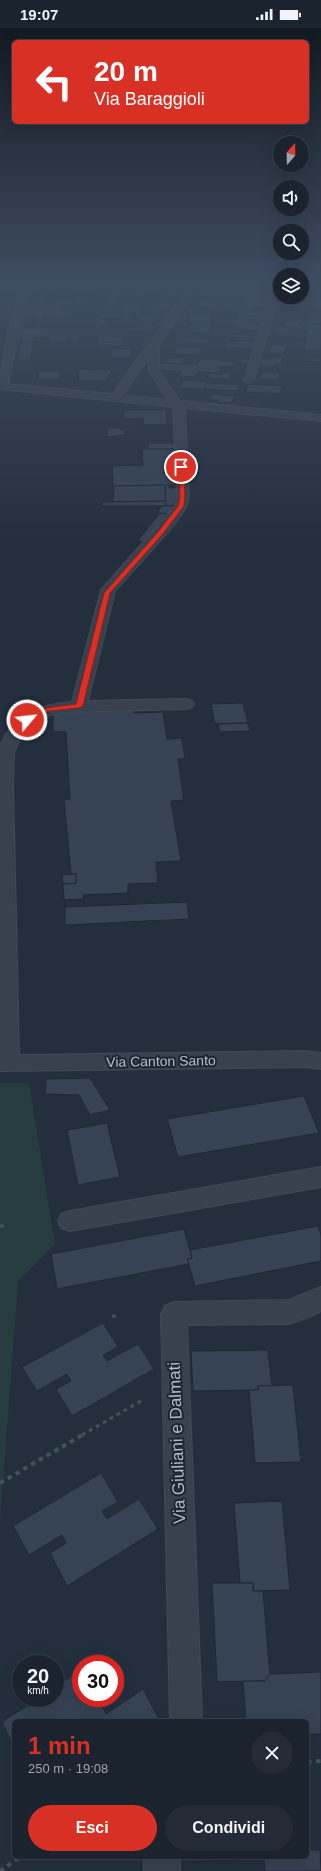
<!DOCTYPE html>
<html lang="it">
<head>
<meta charset="utf-8">
<style>
	:root { --surface:#1b232e; --page:#242b36; --text:#f1f3f6; --muted:#a0a4aa; --line:#39404a; --accent:#d93025 }
	body { margin:0; font-family:Arial,sans-serif; background:var(--page); color:var(--text); height:100vh; display:flex; flex-direction:column; font-size:15px; white-space:nowrap }
	* { box-sizing:border-box; margin:0 }
	p { font-size:13px; color:var(--muted) }
	.icon { flex:none; width:22px; height:22px; fill:none; stroke:currentColor; stroke-width:2; stroke-linecap:round; stroke-linejoin:round }
	.map { position:relative; flex:1; overflow:hidden }
	.panel { position:absolute; left:12px; top:1691px; width:297px; height:140px; display:flex; flex-direction:column; background:var(--surface); border-radius:6px; box-shadow:0 4px 16px #0002,0 0 0 1px var(--line) }
	.panel>* { flex:none }
	.guide { position:absolute; left:12px; top:12px; width:297px; height:84px; border-radius:6px; box-shadow:0 4px 16px #0002,0 0 0 1px var(--line); background:#d93025; color:#fff; overflow:hidden }
	.needle { width:26px; rotate:20deg }
	.tools { position:absolute; left:273px; top:108px; display:grid; gap:8px }
	.tools a { display:grid; place-items:center; width:36px; height:36px; border-radius:50%; background:var(--surface); box-shadow:0 4px 16px #0002,0 0 0 1px var(--line); font-size:20px }
	.speed { position:absolute; left:12px; top:1627px; display:flex; gap:8px; font-size:20px; font-weight:700; text-align:center }
	.speed>* { display:grid; place-content:center; width:52px; height:52px; border-radius:50%; background:var(--surface); box-shadow:0 4px 16px #0002,0 0 0 1px var(--line); line-height:1 }
	.speed small { font-size:10px; font-weight:400 }
	.speed .limit { border:6px solid #d22; background:#fff; color:#111 }
	.pin { position:absolute; display:grid; place-items:center; width:34px; height:34px; color:#fff; margin:-17px; border:2px solid #fff; border-radius:50%; box-shadow:0 1px 4px #0007 }
	.me { position:absolute; width:44px; margin:-22px; rotate:62deg; stroke-linejoin:round; filter:drop-shadow(0 0 3px #0008) }
	.turn { display:flex; align-items:center; gap:14px; height:84px; padding:0 16px; font-size:18px }
	.turn .icon { width:52px; height:52px; stroke-width:2.5 }
	.turn b { display:block; font-size:28px; line-height:34px }
	.round { display:grid; place-items:center; flex:none; width:42px; height:42px; border-radius:21px; background:var(--page) }
	.overview { display:flex; align-items:center; justify-content:space-between; height:68px; padding:0 16px }
	h1 { font-size:24px; font-weight:600; line-height:30px; color:var(--accent) }
	.cta { display:flex; gap:8px; margin-top:auto; padding:8px 16px }
	.cta a { flex:1; height:46px; border-radius:24px; background:var(--accent); color:#fff; font-size:16px; font-weight:600; line-height:46px; text-align:center }
	.cta a+a { background:var(--page); color:var(--text) }
	.status { display:flex; justify-content:space-between; align-items:center; height:28px; padding:0 20px; background:var(--surface); direction:ltr }
	.status svg { height:11px; fill:currentColor }
	.map>svg:first-child { display:block }
	.green { fill:#263c3f }
	.building { fill:#364354; stroke:#1f2835 }
	.lines { fill:none; stroke-linecap:round; stroke-linejoin:round }
	.service-casing { stroke:#414a57; stroke-width:2 }
	.minor-casing { stroke:#414a57; stroke-width:2 }
	.path-far1 { stroke:#3f5557; stroke-width:3; stroke-dasharray:4 4; stroke-linecap:butt }
	.path { stroke:#3f5557; stroke-width:4; stroke-dasharray:4.5 4.5; stroke-linecap:butt }
	.service { fill:#38414e; fill-rule:evenodd }
	.minor { fill:#38414e; fill-rule:evenodd }
	.route { fill:#d93025; stroke:#8d1f18 }
	.labels { text-anchor:middle; dominant-baseline:central; stroke-width:4; stroke-linejoin:round; paint-order:stroke }
	.street-label { font-size:14px; fill:#b4bcc9; stroke:#1d2633 }
	.near-street-label { font-size:17px; fill:#b4bcc9; stroke:#1d2633 }
</style>
</head>
<body>
<div class="status"><b>19:07</b><svg viewBox="0 0 49 12"><path d="M0 12V9h3v3zM5 12V6h3v6zM10 12V3h3v9zM15 12V0h3v12zM26 1h20v11H26zM47 4h2v5h-2z"/></svg></div>
<div class="map">
<svg width="321" height="1843" viewBox="0 0 321 1843">
	<rect width="100%" height="100%" fill="#242f3e"/>
	<polygon class="green" points="0,1055 29,1055 55,1216 18,1253 0,1495"/>
	<g class="building">
		<polygon points="31,254 59,255 56,260 31,257"/>
		<polygon points="240,254 259,254 257,260 238,258"/>
		<polygon points="59,255 74,256 70,262 60,262 61,260 56,260"/>
		<polygon points="269,256 280,257 280,264 266,264"/>
		<polygon points="304,256 321,257 321,267 309,266 311,262 302,262"/>
		<polygon points="13,258 21,258 20,265 11,265"/>
		<polygon points="101,258 124,259 124,262 100,260"/>
		<polygon points="79,259 96,259 96,265 78,265"/>
		<polygon points="52,260 57,261 56,262 63,262 62,265 51,265"/>
		<polygon points="107,260 117,261 116,282 105,282"/>
		<polygon points="128,261 148,262 147,264 149,264 147,267 124,266"/>
		<polygon points="157,261 182,263 178,269 160,267 161,266 154,265"/>
		<polygon points="199,264 235,268 233,270 226,271 197,268"/>
		<polygon points="0,268 19,268 17,275 0,275"/>
		<polygon points="31,268 45,268 42,278 27,278"/>
		<polygon points="76,268 87,268 86,273 75,273"/>
		<polygon points="56,272 72,272 73,277 55,277"/>
		<polygon points="204,272 209,272 219,274 217,280 198,279 201,273"/>
		<polygon points="251,272 270,273 268,279 249,278"/>
		<polygon points="43,274 50,274 49,279 27,279 42,278"/>
		<polygon points="226,274 239,275 236,283 223,282"/>
		<polygon points="278,274 305,277 302,283 293,282 294,279 273,279"/>
		<polygon points="123,275 139,275 138,281 124,281 123,280"/>
		<polygon points="156,275 171,276 167,282 152,281"/>
		<polygon points="239,275 246,275 242,283 236,283"/>
		<polygon points="8,281 16,281 14,286 7,286"/>
		<polygon points="62,282 72,282 71,289 55,290 55,284 61,284"/>
		<polygon points="122,282 140,282 139,286 121,285"/>
		<polygon points="223,282 242,283 241,286 221,285"/>
		<polygon points="248,283 267,284 262,292 245,291"/>
		<polygon points="24,284 44,284 43,290 36,290 36,286 24,287"/>
		<polygon points="99,285 121,285 121,290 99,291"/>
		<polygon points="121,285 132,285 131,290 121,290"/>
		<polygon points="192,285 212,286 209,295 212,295 209,305 188,304 192,295 188,294"/>
		<polygon points="142,287 161,288 157,294 138,292"/>
		<polygon points="0,289 14,289 12,292 0,292"/>
		<polygon points="311,289 321,289 321,296 309,295"/>
		<polygon points="36,290 43,290 43,294 36,295"/>
		<polygon points="97,291 108,291 108,296 96,296"/>
		<polygon points="286,292 300,293 299,299 285,298"/>
		<polygon points="309,295 321,296 321,322 304,322"/>
		<polygon points="243,296 255,297 260,297 259,302 245,303 245,302 241,302"/>
		<polygon points="146,297 156,298 152,303 128,303 128,300 143,300"/>
		<polygon points="276,298 290,298 289,306 275,304"/>
		<polygon points="299,298 309,298 308,302 298,302"/>
		<polygon points="71,305 84,305 84,307 79,307 78,314 70,314"/>
		<polygon points="235,306 247,307 246,310 234,310"/>
		<polygon points="22,307 34,307 33,315 21,315"/>
		<polygon points="51,307 67,307 66,315 49,315"/>
		<polygon points="247,307 259,307 258,311 246,310"/>
		<polygon points="97,308 124,308 123,315 96,314"/>
		<polygon points="183,310 210,311 208,316 181,314"/>
		<polygon points="234,310 258,311 258,313 233,312"/>
		<polygon points="226,313 257,314 255,321 224,319"/>
		<polygon points="98,314 123,315 123,318 97,318"/>
		<polygon points="295,314 306,314 305,318 295,318"/>
		<polygon points="21,315 33,315 30,332 17,332"/>
		<polygon points="272,316 279,317 288,318 288,320 286,320 284,326 269,325"/>
		<polygon points="177,319 188,319 202,320 198,327 174,326"/>
		<polygon points="112,321 132,321 131,329 111,329"/>
		<polygon points="273,329 283,330 281,337 276,336 275,339 260,338 262,331 272,331"/>
		<polygon points="168,330 184,330 182,336 165,335"/>
		<polygon points="305,330 321,331 321,334 304,333"/>
		<polygon points="200,331 234,333 232,339 197,338"/>
		<polygon points="239,331 251,332 251,335 238,335"/>
		<polygon points="81,341 110,342 112,343 106,353 78,353 79,342"/>
		<polygon points="181,342 198,343 195,349 179,348"/>
		<polygon points="39,343 60,343 59,352 38,352"/>
		<polygon points="223,344 231,345 229,351 207,350 209,345 222,347"/>
		<polygon points="262,344 280,345 278,352 260,351"/>
		<polygon points="184,352 208,354 204,361 178,360"/>
		<polygon points="207,355 239,357 237,363 204,361"/>
		<polygon points="248,356 282,358 280,366 246,364"/>
		<polygon points="213,366 235,368 231,375 217,374 218,372 209,371"/>
		<polygon points="124,382 166,382 167,396 144,397 143,390 124,391"/>
		<polygon points="108,400 121,400 121,402 125,402 125,407 107,409"/>
		<polygon points="148,415 174,415 175,421 148,421"/>
		<polygon points="142,421 175,421 178,457 113,458 112,438 143,437"/>
		<polygon points="165,457 166,473 113,474 114,458"/>
		<polygon points="165,457 169,457 169,460 177,460 177,466 174,478 166,478"/>
		<polygon points="166,473 166,478 102,478 102,474"/>
		<polygon points="162,478 174,478 168,486 157,485"/>
		<polygon points="160,485 168,486 146,514 137,513"/>
		<polygon points="243,675 248,695 215,696 211,676"/>
		<polygon points="133,681 134,685 163,684 167,711 182,710 185,731 178,731 184,772 171,773 181,833 156,834 158,855 128,856 128,865 83,867 84,871 64,872 63,856 76,855 76,846 71,846 64,772 70,771 66,704 53,704 53,684"/>
		<polygon points="248,695 250,703 220,704 218,696"/>
		<polygon points="76,846 76,855 63,856 62,847"/>
		<polygon points="187,874 189,891 65,897 65,879"/>
		<polygon points="90,1050 110,1082 90,1087 79,1067 45,1066 46,1051"/>
		<polygon points="304,1068 319,1105 178,1129 167,1091"/>
		<polygon points="107,1095 120,1149 78,1157 67,1102"/>
		<polygon points="318,1198 321,1207 321,1233 195,1258 187,1231 192,1230 190,1222"/>
		<polygon points="184,1201 192,1230 187,1231 189,1236 57,1261 51,1226"/>
		<polygon points="103,1295 118,1319 103,1327 107,1333 138,1316 154,1341 72,1388 56,1361 71,1353 67,1346 37,1363 22,1339"/>
		<polygon points="268,1322 272,1358 258,1358 258,1362 193,1363 191,1323"/>
		<polygon points="293,1357 301,1434 255,1435 249,1362 258,1362 258,1358"/>
		<polygon points="101,1445 118,1474 102,1483 107,1491 139,1471 158,1501 67,1558 50,1525 66,1515 62,1507 29,1527 13,1498"/>
		<polygon points="282,1473 290,1562 253,1563 253,1555 240,1555 234,1475"/>
		<polygon points="212,1555 253,1555 253,1563 263,1563 270,1646 265,1653 217,1654"/>
		<polygon points="100,1630 103,1636 91,1636"/>
		<polygon points="81,1642 81,1670 110,1670 101,1676 106,1686 143,1661 160,1693 14,1693 14,1720 2,1694 39,1670 55,1670 55,1659"/>
		<polygon points="321,1644 321,1706 307,1706 307,1693 246,1693 243,1653 265,1653 270,1646"/>
		<polygon points="307,1822 320,1822 321,1843 265,1843 264,1832 267,1829 307,1829"/>
		<polygon points="192,1829 267,1829 264,1832 192,1833"/>
	</g>
	<g class="lines">
		<g class="service-casing">
			<polygon id="service" points="151,337 216,339 219,341 216,343 153,340"/>
		</g>
		<g class="minor-casing">
			<g id="minor">
				<path d="M22,254H31L25,279H57L62,282L57,285H23L19,302H42L47,305L42,308H18L8,356L113,366L137,331L150,316L186,263L110,257L106,254H149L192,257L274,266L280,267V269L321,272V278L277,273L254,352L249,355L244,352L269,272L254,270L247,294L242,297L237,294L246,269L194,263L159,318V343L180,373L321,387V393L185,380L189,468L187,478L174,497L115,563L88,673L186,671L192,673L194,676L192,679L186,681L68,684L51,687L41,691L32,697L20,710L14,725L13,756L19,1027L305,1023L321,1025V1041L305,1039L0,1043V718C12,687 41,676 72,674L101,562L164,491L175,478L177,468L173,379L0,361C0,324 13,290 22,254ZM148,331L149,343L168,372L123,367Z"/>
				<polygon points="321,1139 321,1159 70,1203 61,1200 58,1193 61,1186 70,1183"/>
				<polygon points="321,1259 321,1283 309,1289 289,1296 187,1297 202,1693 170,1693 161,1286 165,1278 174,1274 289,1272"/>
				<rect x="144" y="1829" width="36" height="14"/>
			</g>
		</g>
		<g class="path-far1">
			<polyline points="0,1198 7,1198"/>
			<polyline points="112,1288 119,1289"/>
			<polyline points="82,1407 141,1373"/>
		</g>
		<g class="path">
			<polyline points="0,1455 84,1406"/>
			<polyline points="307,1734 321,1733"/>
			<polyline points="0,1843 20,1829"/>
		</g>
		<use href="#service" class="service"/>
		<use href="#minor" class="minor"/>
	</g>
	<linearGradient id="sky" x2="0" y2="1"><stop stop-color="#141a22"/><stop offset="0.5" stop-color="#3f4d63"/><stop offset="1" stop-color="#3f4d63" stop-opacity="0"/></linearGradient>
	<rect width="321" height="512" fill="url(#sky)"/>
	<polygon class="route" points="181,437 184,439 185,468 184,478 162,507 110,565 83,678 79,680 49,683 29,694 24,694 24,691 45,680 76,676 104,565 158,504 178,478 180,468 178,439"/>
	<g class="labels">
		<g class="street-label">
			<text transform="translate(161 1033) rotate(-1)">Via Canton Santo</text>
		</g>
		<g class="near-street-label">
			<text transform="translate(177 1415) rotate(-92)">Via Giuliani e Dalmati</text>
		</g>
	</g>
</svg>
<div class="tools">
<a><svg class="needle" viewBox="-14 -14 28 28"><path d="M0-13l5 13h-10z" fill="#e53935"/><path d="M0 13l5-13h-10z" fill="#a0a4aa"/></svg></a>
<a><svg class="icon" aria-label="sound" viewBox="0 0 24 24"><path d="M4 9h4l5-4v14l-5-4H4zM17 9q2 3 0 6"/></svg></a>
<a><svg class="icon" aria-label="search" viewBox="0 0 24 24"><circle cx="10" cy="10" r="6"/><path d="M15 15l6 6"/></svg></a>
<a><svg class="icon" aria-label="layers" viewBox="0 0 24 24"><path d="M12 4l9 5-9 5-9-5zM3 14l9 5 9-5"/></svg></a>
</div>
<div class="speed"><div>20<small>km/h</small></div><div class="limit">30</div></div>
<div class="pin" style="left:181px;top:439px;background:#d93025"><svg class="icon" aria-label="arrive" viewBox="0 0 24 24"><path d="M6 21V4h12l-3 4 3 4H6"/></svg></div>
<svg class="me" style="left:27px;top:692px" viewBox="-20 -20 40 40"><circle r="17" fill="#d93025" stroke="#fff" stroke-width="3"/><path d="M0-11L8 9 0 5-8 9z" fill="#fff"/></svg>
<div class="guide">
<div class="turn"><svg class="icon" aria-label="left" viewBox="0 0 24 24"><path d="M17 20v-9H6M10 6l-5 5 5 5"/></svg><div><b>20 m</b>Via Baraggioli</div></div>
</div>
<section class="panel">
<div class="overview"><div><h1>1 min</h1><p>250 m · 19:08</p></div><a class="round"><svg class="icon" aria-label="close" viewBox="0 0 24 24"><path d="M6 6l12 12M18 6L6 18"/></svg></a></div>
<div class="cta"><a>Esci</a><a>Condividi</a></div>
</section>
</div>
</body>
</html>
